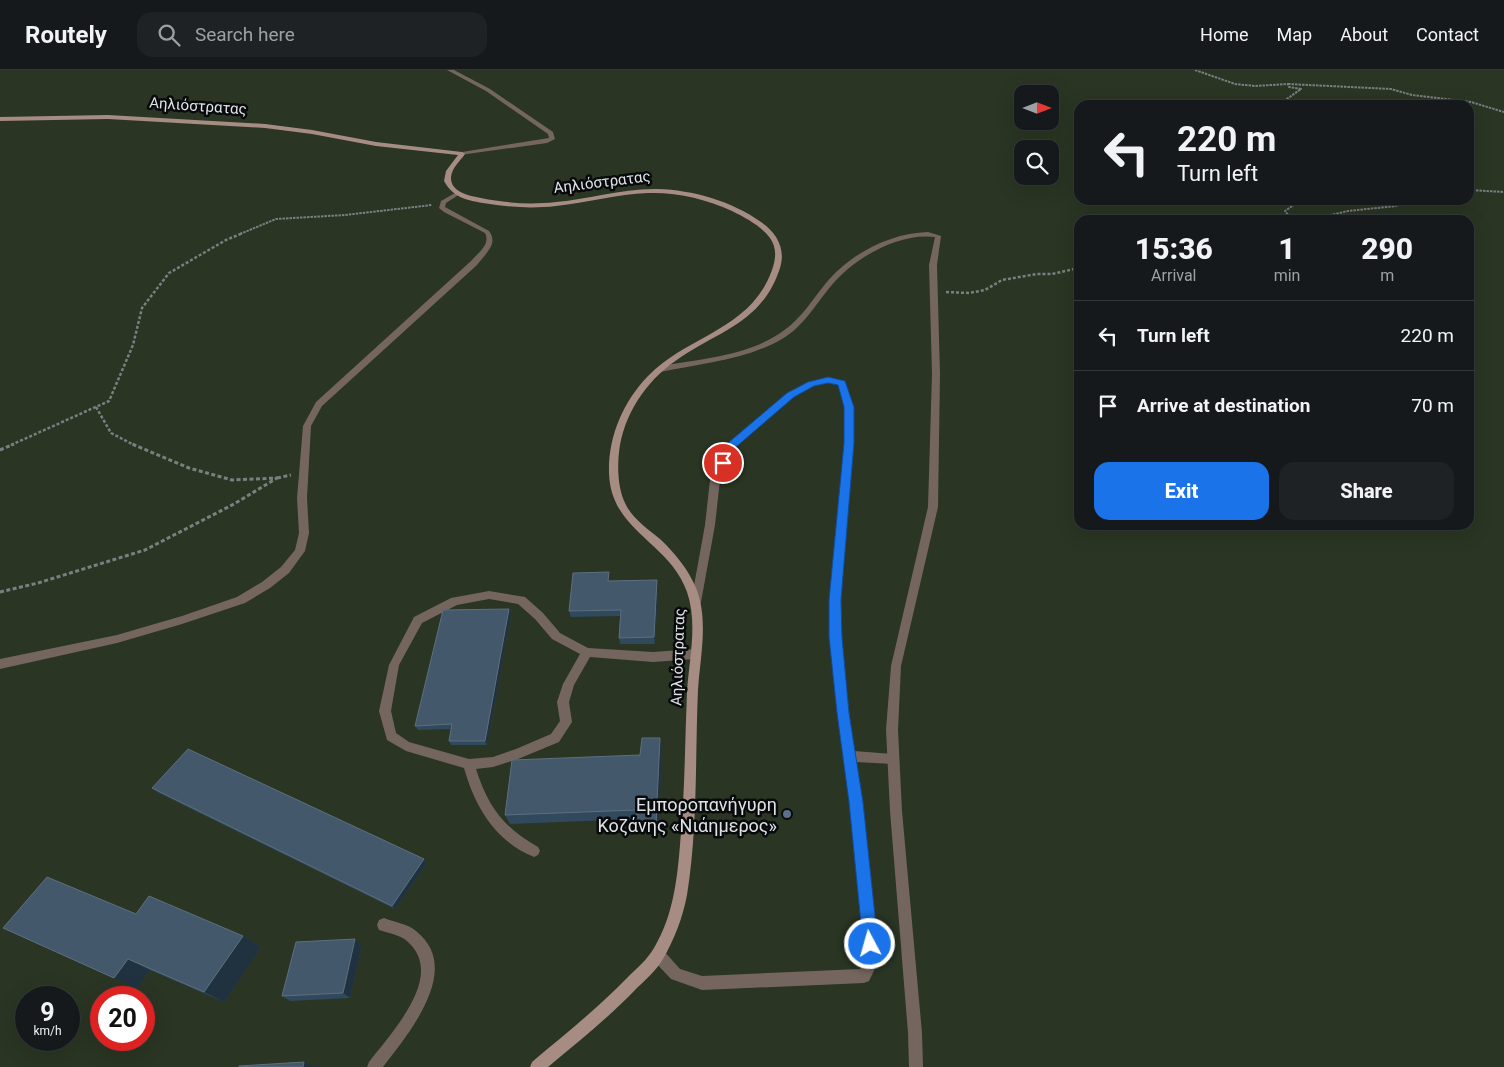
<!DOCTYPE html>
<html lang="en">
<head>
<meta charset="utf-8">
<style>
	:root { --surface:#15191c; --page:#1e2225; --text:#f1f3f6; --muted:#9da0a3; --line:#34383b; --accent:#1a73e8 }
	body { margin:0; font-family:Roboto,sans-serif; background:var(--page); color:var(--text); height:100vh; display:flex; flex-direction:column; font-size:19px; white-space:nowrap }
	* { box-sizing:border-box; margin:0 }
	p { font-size:16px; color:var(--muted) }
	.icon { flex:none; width:28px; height:28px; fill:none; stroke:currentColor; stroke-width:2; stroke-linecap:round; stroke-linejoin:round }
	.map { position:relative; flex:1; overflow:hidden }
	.side { position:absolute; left:1074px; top:145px; width:400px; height:315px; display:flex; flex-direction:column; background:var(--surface); border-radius:15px; box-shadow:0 5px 20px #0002,0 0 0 1px var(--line) }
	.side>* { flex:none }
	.banner { position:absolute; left:1074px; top:30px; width:400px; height:105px; border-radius:15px; box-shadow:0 5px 20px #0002,0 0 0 1px var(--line); background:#15191c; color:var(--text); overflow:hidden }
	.needle { width:32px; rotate:90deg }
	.buttons { position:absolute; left:1014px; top:15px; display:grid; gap:10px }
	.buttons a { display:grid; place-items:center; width:45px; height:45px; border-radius:10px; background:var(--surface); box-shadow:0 5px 20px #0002,0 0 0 1px var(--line); font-size:25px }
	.speed { position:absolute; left:15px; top:916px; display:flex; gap:10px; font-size:25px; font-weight:700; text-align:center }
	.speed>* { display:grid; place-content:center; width:65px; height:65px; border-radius:50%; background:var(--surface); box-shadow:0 5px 20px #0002,0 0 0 1px var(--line); line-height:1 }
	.speed small { font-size:12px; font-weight:400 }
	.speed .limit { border:8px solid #d22; background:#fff; color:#111 }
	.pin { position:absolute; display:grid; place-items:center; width:42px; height:42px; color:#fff; margin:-21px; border:2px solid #fff; border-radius:50%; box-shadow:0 1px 5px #0007 }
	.me { position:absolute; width:55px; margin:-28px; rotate:354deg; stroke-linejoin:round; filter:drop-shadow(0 0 4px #0008) }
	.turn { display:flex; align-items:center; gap:18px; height:105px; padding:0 20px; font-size:22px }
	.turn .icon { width:65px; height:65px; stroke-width:2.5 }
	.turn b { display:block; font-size:35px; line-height:42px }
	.eta { display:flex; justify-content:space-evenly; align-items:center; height:85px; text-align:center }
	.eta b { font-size:30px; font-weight:800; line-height:35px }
	.primary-button { display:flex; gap:10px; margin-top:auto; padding:10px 20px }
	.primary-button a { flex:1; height:58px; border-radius:15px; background:var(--accent); color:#fff; font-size:20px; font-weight:800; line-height:58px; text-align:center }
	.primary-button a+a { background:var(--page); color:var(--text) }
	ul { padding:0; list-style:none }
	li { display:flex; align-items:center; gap:15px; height:70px; padding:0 20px; border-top:1px solid var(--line) }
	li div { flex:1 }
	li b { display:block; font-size:19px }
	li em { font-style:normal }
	header { display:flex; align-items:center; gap:30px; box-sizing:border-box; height:70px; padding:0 25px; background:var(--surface); border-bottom:1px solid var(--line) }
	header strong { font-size:24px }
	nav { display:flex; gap:28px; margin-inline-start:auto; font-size:18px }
	.search { width:350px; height:45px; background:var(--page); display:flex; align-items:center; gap:12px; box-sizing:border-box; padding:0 18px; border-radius:15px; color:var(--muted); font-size:19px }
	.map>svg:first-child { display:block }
	.green { fill:#2a3523; fill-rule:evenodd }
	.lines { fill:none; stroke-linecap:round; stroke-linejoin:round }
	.path-far2 { stroke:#7b7f82; stroke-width:2; stroke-dasharray:2.5 1; stroke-linecap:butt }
	.path-far1 { stroke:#7b7f82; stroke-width:2.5; stroke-dasharray:3 2; stroke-linecap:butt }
	.path { stroke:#7b7f82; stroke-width:3; stroke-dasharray:4 2.5; stroke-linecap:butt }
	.lane { fill:#75655f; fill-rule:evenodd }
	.street { fill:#75655f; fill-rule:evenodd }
	.secondary { fill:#a68c83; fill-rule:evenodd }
	.wall { fill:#30495c }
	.shaded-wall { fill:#203240 }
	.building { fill:#43596b; stroke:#5c6f7e }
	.route { fill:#1a73e8; stroke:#114b97 }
	.service-dot { fill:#5c6f8a; stroke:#080a0c; stroke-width:2 }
	.labels { text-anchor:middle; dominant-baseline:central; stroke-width:5; stroke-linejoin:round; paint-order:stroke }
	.street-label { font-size:15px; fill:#e0e3e6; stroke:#080a0c }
	.near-poi-label { font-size:18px; fill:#e0e3e6; stroke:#080a0c; text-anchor:end }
</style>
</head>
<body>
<header>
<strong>Routely</strong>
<div class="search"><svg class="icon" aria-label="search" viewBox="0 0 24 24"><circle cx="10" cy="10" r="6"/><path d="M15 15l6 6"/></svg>Search here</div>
<nav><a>Home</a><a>Map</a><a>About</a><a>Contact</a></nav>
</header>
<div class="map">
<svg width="1504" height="997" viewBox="0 0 1504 997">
	<rect width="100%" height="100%" fill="#1c2125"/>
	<path class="green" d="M0,0H1504V997H0ZM1022,24H1050V51H1022ZM1079,35H1469V130H1079ZM1022,79H1050V106H1022ZM1079,150H1469V455H1079ZM26,928H69V970H26ZM101,928H144V970H101Z"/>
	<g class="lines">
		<g class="path-far2">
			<polyline points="1195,0 1235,14 1255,16 1288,14 1289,17 1301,19 1284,31 1282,35"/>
			<polyline points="1288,14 1391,19 1412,25 1471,32 1504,42"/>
			<polyline points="1469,120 1504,122"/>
			<polyline points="1425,130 1438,130"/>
			<polyline points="1292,150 1285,141 1301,130"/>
			<polyline points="1309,150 1348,141 1396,136 1406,130"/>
			<polyline points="240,164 276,149 345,145 432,135"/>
		</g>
		<g class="path-far1">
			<polyline points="946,222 969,223 985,220 1002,210 1037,204 1052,204 1079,198"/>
			<polyline points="96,337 111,363 134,375"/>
			<polyline points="11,375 109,331 133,275 142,238 169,203 226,170 243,163"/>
		</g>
		<g class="path">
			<polyline points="0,380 14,374"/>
			<polyline points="277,408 291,405"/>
			<polyline points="0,522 38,513 145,480 234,434 277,408 232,410 189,398 132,374"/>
		</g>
		<g class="lane">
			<polygon points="828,307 845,311 853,337 853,373 840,530 840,567 854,681 893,684 897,685 899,689 897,693 893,694 856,692 862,731 879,890 869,911 864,913 702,920 671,909 653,890 651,885 653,880 658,878 663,880 680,899 702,906 860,899 865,889 850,731 830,567 830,530 845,373 845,337 838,315 828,313 814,316 793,327 735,377 720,410 715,455 701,532 700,535 692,535 691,532 705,455 710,410 728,373 787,323 808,312"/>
			<path d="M489,521L525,527L543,543L560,563L588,578L653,582L695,579L699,581L700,584L699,587L695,589L653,592L590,587L574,615L569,632L572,652L559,672L518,689L493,697L476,699C488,737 504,758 538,777L540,781L538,785L534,787C495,771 475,737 464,698L406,681L387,670L379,641L389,595L414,547L451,528ZM489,529L518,534L535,549L552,569L580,584L563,614L557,632L560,651L551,664L516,679L493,687L469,689L409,672L396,663L391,641L399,595L422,553L457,535Z"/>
		</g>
		<g class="street">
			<polygon points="447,0 454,0 490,19 553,62 555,69 547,73 460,85 459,84 462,82 549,68 548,64 486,21"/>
			<path d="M455,123L460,124L446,133L445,137L489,161C499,174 485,184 477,195L322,336L311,356L307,428L309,463L305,481L289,503L270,518L245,533L182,554L117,573L0,599V589L117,565L182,546L237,527L262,512L281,497L295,480L299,463L297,428L303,356L316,332L471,191C478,183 491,174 485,163L444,142L439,138L441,131Z"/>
			<path d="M928,162L941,166L937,195L940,304L938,437L901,596L898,660L902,741L922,963L923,997H909L908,963L890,741L886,660L891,596L928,437L932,304L929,195L935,167C898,162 853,189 831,216C815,235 804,256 782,269C746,290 700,294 660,302L656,299L660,296C700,289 749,286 783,261C801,249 812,230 826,213C850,184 890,163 928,162Z"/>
			<path d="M384,848C394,852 408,854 416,861C464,899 408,964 383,997H367L369,992C391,963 446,906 408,872C401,865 388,863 379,860L377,855L379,850Z"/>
		</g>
		<path class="secondary" d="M108,45L265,54L312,60L376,72L462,82L465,84C460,91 452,98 451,107C450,122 469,126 481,128C506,133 530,135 556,132C590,129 623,118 658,119C692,120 732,131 761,152C777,163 786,179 780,198C763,251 722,260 681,287C650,307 627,338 620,375C617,394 617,418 626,435C633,449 648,459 660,469C675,483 688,499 696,518C709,550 700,587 698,620C695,688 698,757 687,825C683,847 674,870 663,889C656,901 645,910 635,920C608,948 578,972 548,997H530L532,992C564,965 598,938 627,908C637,898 647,890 654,878C675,843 678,802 681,762C685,715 685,669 687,622C689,589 698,554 687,522C669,471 611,462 609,403C608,367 623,332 648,306C688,265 751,260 772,200C776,189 777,178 770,168C761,156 746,148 732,141C706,129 677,122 648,123C617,124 587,133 556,136C531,139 507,137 483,133C465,130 453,127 444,111L446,101L458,85L376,76L312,64L265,58L108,49L0,51V47Z"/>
	</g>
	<g class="wall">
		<polygon points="610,509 610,511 658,517 655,574 620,574 619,568 620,546 571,547 569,541"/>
		<polygon points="509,539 511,543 487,675 451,675 449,671 451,659 418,660 415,656"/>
		<polygon points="662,679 658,764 638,764 636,755 636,749 510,754 505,745 640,685"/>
		<polygon points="152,718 424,789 427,793 395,839 157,722"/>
		<polygon points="136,844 243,866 261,877 224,932 150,900 137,918 3,858"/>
		<polygon points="362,875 350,928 290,931 282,926"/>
	</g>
	<g class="shaded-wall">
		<polygon points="609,502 610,509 609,518 608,511"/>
		<polygon points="657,510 658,517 655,574 654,567"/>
		<polygon points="509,539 511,543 487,675 485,671"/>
		<polygon points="660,668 662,679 658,764 656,755"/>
		<polygon points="424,789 427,793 395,839 392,836"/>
		<polygon points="243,866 261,877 224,932 204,922"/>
		<polygon points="355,869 362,875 350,928 343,923"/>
		<polygon points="128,889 150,900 137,918 114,908"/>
		<polygon points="304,992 315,997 303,997"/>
	</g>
	<g class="building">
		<polygon points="609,502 608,511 657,510 654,567 619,568 621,540 569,541 573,503"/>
		<polygon points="509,539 485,671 449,671 452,654 415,656 443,540"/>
		<polygon points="642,668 660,668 656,755 636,755 637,740 505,745 512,690 640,685"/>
		<polygon points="188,679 424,789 392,836 152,718"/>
		<polygon points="47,807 136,844 149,826 243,866 204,922 128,889 114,908 3,858"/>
		<polygon points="355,869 343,923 282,926 296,872"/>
		<polygon points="304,992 303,997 239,997 239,996"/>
	</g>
	<polygon class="route" points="828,307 845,311 854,337 854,373 841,530 842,567 849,643 863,732 878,874 876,879 870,882 865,879 863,874 849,732 837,643 829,567 829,530 844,373 844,337 838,315 828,313 814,316 794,327 736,377 727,395 723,396 718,393 728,373 787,323 808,312"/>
	<circle class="service-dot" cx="787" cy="744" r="5"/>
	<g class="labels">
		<g class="street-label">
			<text transform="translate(198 36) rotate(4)">Αηλιόστρατας</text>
			<text transform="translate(602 112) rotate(-7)">Αηλιόστρατας</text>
			<text transform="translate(678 587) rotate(-88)">Αηλιόστρατας</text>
		</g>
		<g class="near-poi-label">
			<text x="777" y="734">Εμποροπανήγυρη<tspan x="777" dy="21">Κοζάνης «Νιάημερος»</tspan></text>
		</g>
	</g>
</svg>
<div class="buttons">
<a><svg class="needle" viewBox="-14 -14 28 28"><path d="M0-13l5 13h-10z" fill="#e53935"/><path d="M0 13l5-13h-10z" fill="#9da0a3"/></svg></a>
<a><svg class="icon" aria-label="search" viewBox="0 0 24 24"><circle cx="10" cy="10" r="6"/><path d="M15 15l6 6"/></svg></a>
</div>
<div class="speed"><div>9<small>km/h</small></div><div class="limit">20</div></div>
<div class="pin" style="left:723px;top:393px;background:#d93025"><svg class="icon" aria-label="arrive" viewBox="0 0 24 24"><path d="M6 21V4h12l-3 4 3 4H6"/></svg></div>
<svg class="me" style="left:870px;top:874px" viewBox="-20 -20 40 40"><circle r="17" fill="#1a73e8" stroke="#fff" stroke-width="3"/><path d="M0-11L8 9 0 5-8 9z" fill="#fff"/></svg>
<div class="banner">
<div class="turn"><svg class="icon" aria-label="left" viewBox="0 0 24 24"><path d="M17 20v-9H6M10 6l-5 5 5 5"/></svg><div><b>220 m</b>Turn left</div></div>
</div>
<section class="side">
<div class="eta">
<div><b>15:36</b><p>Arrival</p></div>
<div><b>1</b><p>min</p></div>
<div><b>290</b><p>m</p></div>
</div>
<ul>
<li><svg class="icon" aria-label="left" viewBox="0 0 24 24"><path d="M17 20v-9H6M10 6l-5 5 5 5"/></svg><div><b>Turn left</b></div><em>220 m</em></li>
<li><svg class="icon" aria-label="arrive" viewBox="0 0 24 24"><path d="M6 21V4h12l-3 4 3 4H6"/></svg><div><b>Arrive at destination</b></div><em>70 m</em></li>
</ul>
<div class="primary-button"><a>Exit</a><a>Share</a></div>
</section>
</div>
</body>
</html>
